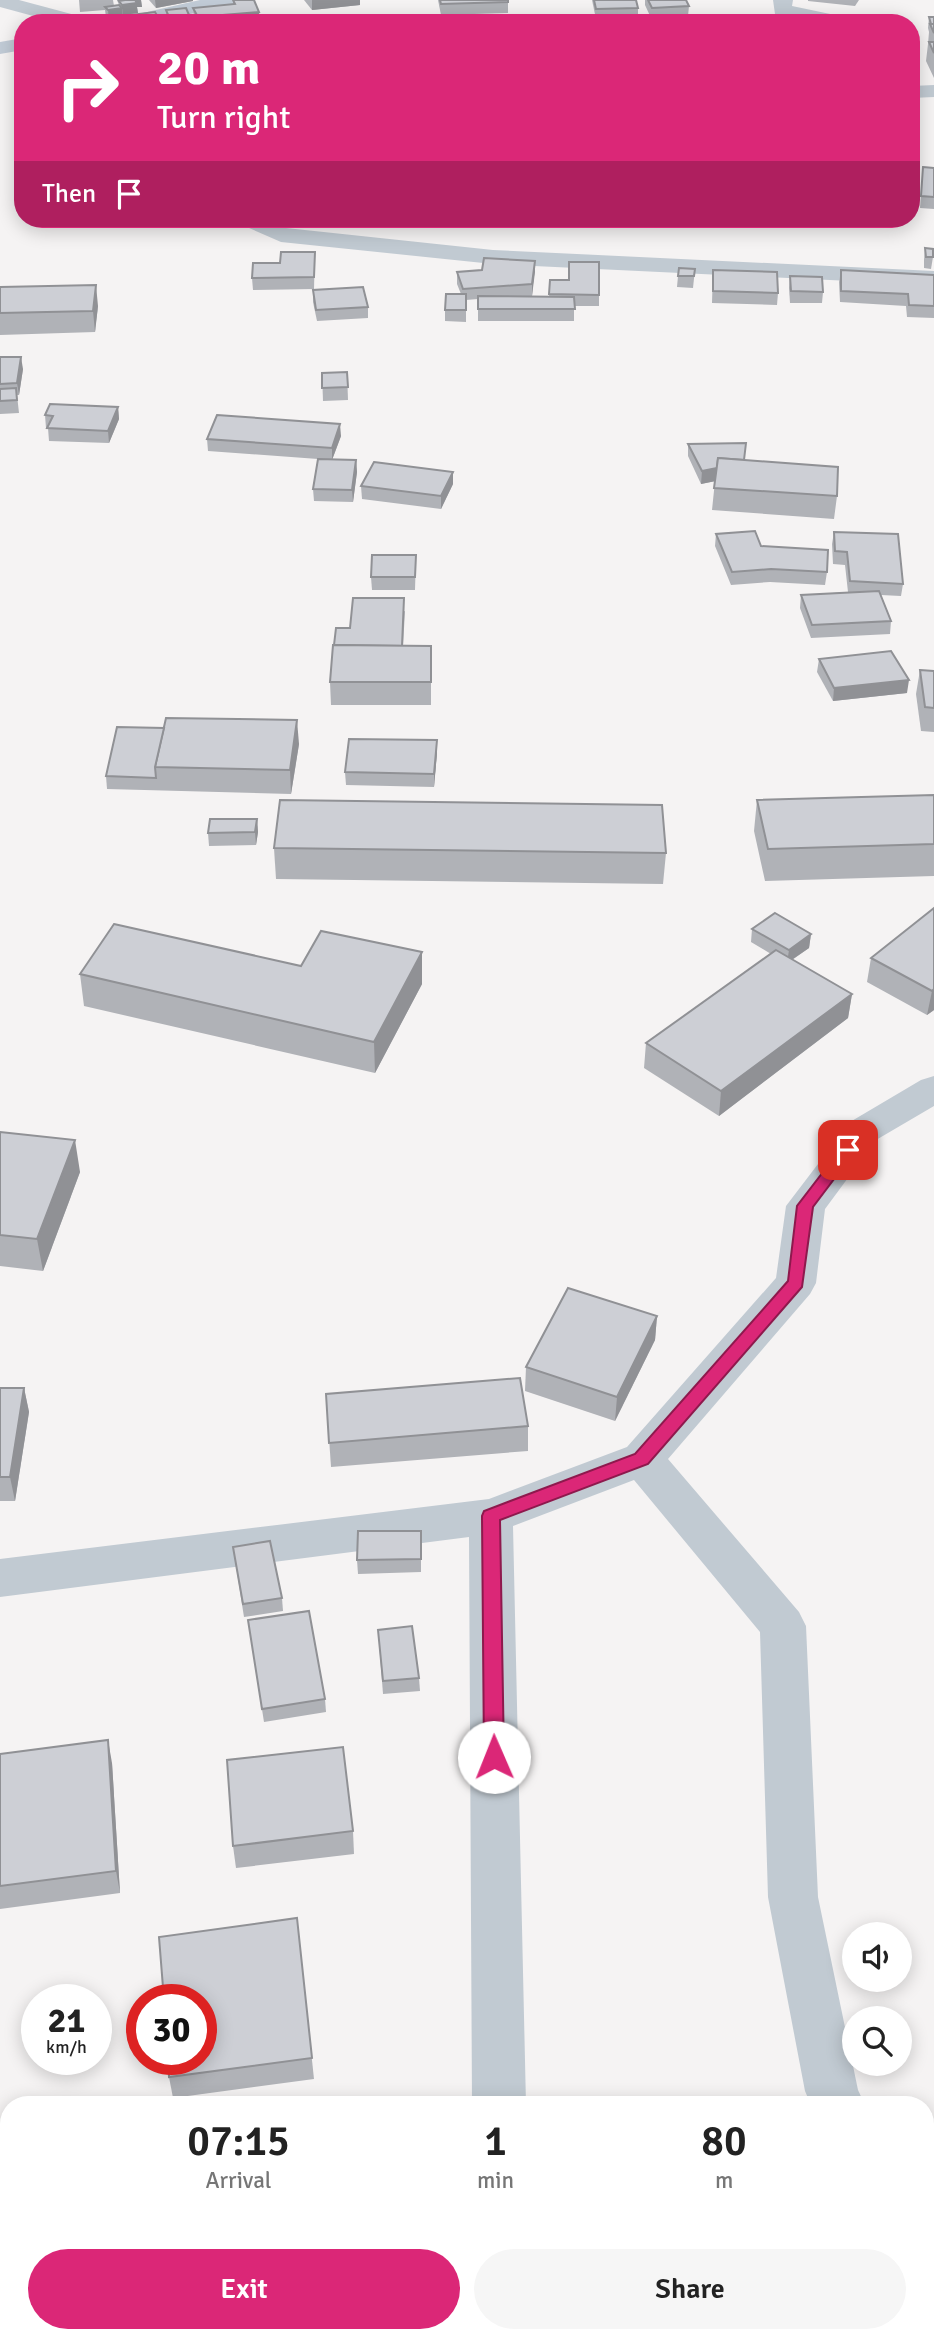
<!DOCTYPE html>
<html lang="en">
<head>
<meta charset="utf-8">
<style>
	:root { --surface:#fff; --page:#f6f6f6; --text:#222; --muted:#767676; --accent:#db2777 }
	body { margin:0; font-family:Signika,sans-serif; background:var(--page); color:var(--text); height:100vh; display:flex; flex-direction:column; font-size:26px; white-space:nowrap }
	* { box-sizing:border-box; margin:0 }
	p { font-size:23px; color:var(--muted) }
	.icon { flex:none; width:38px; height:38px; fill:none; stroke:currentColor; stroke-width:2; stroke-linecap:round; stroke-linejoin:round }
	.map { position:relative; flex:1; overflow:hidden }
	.panel { position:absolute; left:0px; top:2096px; width:934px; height:247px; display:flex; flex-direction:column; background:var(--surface); border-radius:28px 28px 0 0; box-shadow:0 4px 18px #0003 }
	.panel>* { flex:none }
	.banner { position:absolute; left:14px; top:14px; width:906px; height:214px; border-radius:28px; box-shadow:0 4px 18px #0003; background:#db2777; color:#fff; overflow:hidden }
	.fabs { position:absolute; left:842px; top:1922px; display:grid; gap:14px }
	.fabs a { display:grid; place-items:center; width:70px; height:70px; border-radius:50%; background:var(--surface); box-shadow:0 4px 18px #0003; font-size:35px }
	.speed { position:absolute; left:21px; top:1984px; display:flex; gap:14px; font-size:35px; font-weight:700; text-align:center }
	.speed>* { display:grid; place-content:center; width:91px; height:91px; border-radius:50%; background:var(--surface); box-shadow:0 4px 18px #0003; line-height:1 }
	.speed small { font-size:18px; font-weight:400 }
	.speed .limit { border:10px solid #d22; background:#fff; color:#111 }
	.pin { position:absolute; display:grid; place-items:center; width:60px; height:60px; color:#fff; margin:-30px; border-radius:14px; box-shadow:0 4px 10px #0006 }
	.me { position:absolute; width:77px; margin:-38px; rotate:359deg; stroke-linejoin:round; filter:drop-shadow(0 0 5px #0008) }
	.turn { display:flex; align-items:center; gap:24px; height:147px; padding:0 28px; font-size:32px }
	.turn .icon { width:91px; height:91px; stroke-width:2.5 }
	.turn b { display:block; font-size:49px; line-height:60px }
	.then { display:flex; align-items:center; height:66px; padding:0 28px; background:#0003; gap:14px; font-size:26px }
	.eta { display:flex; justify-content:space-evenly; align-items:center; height:119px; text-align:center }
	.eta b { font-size:42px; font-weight:600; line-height:49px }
	.button { display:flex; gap:14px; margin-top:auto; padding:14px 28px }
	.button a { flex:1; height:80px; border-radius:42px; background:var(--accent); color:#fff; font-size:28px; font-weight:600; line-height:80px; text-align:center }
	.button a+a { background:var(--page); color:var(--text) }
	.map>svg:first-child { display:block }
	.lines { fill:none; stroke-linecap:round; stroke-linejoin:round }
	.street { fill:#c1cad2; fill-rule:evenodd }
	.secondary { fill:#c1cbd6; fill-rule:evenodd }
	.wall { fill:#b0b2b7 }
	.shaded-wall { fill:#909195 }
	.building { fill:#cdcfd5; stroke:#909195; stroke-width:2 }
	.route { fill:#db2777; stroke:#8e194d; stroke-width:2 }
</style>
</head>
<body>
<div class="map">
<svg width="934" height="2343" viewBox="0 0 934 2343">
	<rect width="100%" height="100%" fill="#f5f3f3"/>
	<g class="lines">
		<g class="street">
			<polygon points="0,0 19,0 90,19 93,23 59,23 0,7"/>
			<polygon points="773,0 793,0 792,6 835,15 839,23 816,23 775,14"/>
			<polygon points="934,85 934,97 912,98 912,86"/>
			<polygon points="236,219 266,219 286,228 493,250 934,271 934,285 493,264 281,242 240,224"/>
			<polygon points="934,1076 934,1106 876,1140 825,1209 816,1283 810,1294 668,1459 799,1612 806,1626 818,1897 858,2090 865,2105 811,2105 805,2091 768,1897 760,1632 634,1480 513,1526 526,2105 472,2105 469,1537 0,1597 0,1559 489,1499 627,1447 776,1278 786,1206 850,1122 921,1080"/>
			<polygon points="926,2275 934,2278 934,2343 916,2343 911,2334 926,2334"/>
			<polygon points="474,2334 530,2334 531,2343 473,2343"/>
		</g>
		<g class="secondary">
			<polygon points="200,0 237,0 234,4 151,23 113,23 116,19"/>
			<polygon points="23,38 23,50 0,54 0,42"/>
		</g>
	</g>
	<g class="wall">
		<polygon points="79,0 113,0 114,6 119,5 117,0 141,0 142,7 137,7 138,13 123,15 122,14 123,19 109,21 106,17 105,10 80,12"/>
		<polygon points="149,0 193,0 193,1 156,8"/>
		<polygon points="233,0 260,19 263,23 168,23 167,21 166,10 189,15 190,18 194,17 193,8 233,4"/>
		<polygon points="304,0 360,0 360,5 312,10"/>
		<polygon points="438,0 508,0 508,13 441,15"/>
		<polygon points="592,0 636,0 638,8 638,19 596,19"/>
		<polygon points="645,0 686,0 689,6 688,16 651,18 645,5"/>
		<polygon points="808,0 859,0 855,6 808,1"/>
		<polygon points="929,17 934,17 934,78 926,61 928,44 929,32 928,28"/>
		<polygon points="912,32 917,41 915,61 912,61"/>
		<polygon points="923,167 934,168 934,209 920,208"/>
		<polygon points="925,248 933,257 931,269 924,268 924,260"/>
		<polygon points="315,252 314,289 253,290 252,278 280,263"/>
		<polygon points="535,261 532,296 518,297 549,297 550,280 599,295 599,306 574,306 574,321 478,321 478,299 466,300 466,322 445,321 445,310 461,294 457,284 457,272 482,270"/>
		<polygon points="695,269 693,288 677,287 678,276"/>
		<polygon points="713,270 778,293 777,305 712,303"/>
		<polygon points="841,270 934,275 934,318 907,317 906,306 840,302 839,282"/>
		<polygon points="790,276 823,292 822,303 790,303 789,288"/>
		<polygon points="0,287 98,306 95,332 0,335"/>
		<polygon points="313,290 368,307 368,318 317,321 313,302"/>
		<polygon points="0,357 23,369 19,395 17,395 19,413 0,414"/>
		<polygon points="347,372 348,400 323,401 322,373"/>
		<polygon points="118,407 119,419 109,443 49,441 48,428 46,428 45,415"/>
		<polygon points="341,436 332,460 356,460 357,472 353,502 314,501 313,489 318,459 208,451 207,439"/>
		<polygon points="688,444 744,460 837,496 834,519 712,510 715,481 701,484 688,456"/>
		<polygon points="453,472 453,484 441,509 362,499 361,486"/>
		<polygon points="834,532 903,584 901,596 881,595 891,621 890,634 811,638 800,608 801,595 848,592 845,565 833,564 832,544"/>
		<polygon points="716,534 761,546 827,572 825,585 770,582 731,585 715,546"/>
		<polygon points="416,555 415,590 372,590 371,577"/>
		<polygon points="405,611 403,646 431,646 431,705 331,705 330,682 334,645 350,628"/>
		<polygon points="819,659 907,693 833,701 817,672"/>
		<polygon points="920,670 934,671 934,732 921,731 916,694"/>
		<polygon points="117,727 299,744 291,794 107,789 106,776"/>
		<polygon points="437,753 434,787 346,785 345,772"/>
		<polygon points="934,795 934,876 765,881 754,831 757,800"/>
		<polygon points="257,819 258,832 256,845 209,846 208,833"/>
		<polygon points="274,848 666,853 663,884 276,879"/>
		<polygon points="934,908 934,1010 927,1015 867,982 871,958"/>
		<polygon points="752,929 811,934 809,948 792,960 852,994 848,1018 719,1116 644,1068 646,1043 771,954 751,942"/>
		<polygon points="422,952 422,984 375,1073 84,1006 80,974 301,966"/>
		<polygon points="0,1132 80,1172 43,1271 0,1266"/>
		<polygon points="657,1316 655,1340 615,1421 525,1391 526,1367"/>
		<polygon points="0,1388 24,1388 29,1412 15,1501 0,1501"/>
		<polygon points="326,1394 528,1426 528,1451 331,1467"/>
		<polygon points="421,1531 421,1572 358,1574 357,1560"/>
		<polygon points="233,1547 282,1598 283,1611 244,1617"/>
		<polygon points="248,1620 325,1699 326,1712 264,1722"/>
		<polygon points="378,1630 419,1678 420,1691 383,1694"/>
		<polygon points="0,1754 112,1763 120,1893 0,1909"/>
		<polygon points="353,1831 354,1854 236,1868 233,1846"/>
		<polygon points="297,1918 314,2079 173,2098 169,2077"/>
	</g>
	<g class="shaded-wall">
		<polygon points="121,0 141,0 142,7 137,7 138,13 123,15"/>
		<polygon points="155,0 193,0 193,1 156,8"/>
		<polygon points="312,0 360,0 360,5 312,10"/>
		<polygon points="122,8 123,19 109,21 108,10"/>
		<polygon points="259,12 260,22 198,23 198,17"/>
		<polygon points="189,15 190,23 170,23 169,17"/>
		<polygon points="159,19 159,23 127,23"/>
		<polygon points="535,261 535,272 532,296 532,284"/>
		<polygon points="96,285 98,306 95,332 93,311"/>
		<polygon points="21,357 23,369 19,395 17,383"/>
		<polygon points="118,407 119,419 109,443 108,431"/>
		<polygon points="340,424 341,436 332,460 332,448"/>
		<polygon points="356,460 357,472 353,502 352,490"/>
		<polygon points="717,468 716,481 701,484 702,471"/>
		<polygon points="453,472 453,484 441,509 441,496"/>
		<polygon points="909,680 907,693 833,701 834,688"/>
		<polygon points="297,720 299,744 291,794 290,770"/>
		<polygon points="437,740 437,753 434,787 434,774"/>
		<polygon points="257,819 258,832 256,845 255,832"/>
		<polygon points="811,934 809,948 787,963 789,950"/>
		<polygon points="422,952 422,984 375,1073 374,1042"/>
		<polygon points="934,989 934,1010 927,1015 932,991"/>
		<polygon points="852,994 848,1018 719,1116 721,1091"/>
		<polygon points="75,1140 80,1172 43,1271 37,1239"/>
		<polygon points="657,1316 655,1340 615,1421 617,1397"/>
		<polygon points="24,1388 29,1412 15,1501 10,1477"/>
		<polygon points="108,1740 112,1763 120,1893 116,1871"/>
	</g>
	<g class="building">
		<polygon points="125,0 135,0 137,3 122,5 119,1"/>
		<polygon points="233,0 254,0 259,12 198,17 193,8 235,4"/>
		<polygon points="440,0 508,0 508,2 441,4"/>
		<polygon points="594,0 636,0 638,8 596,9"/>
		<polygon points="648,0 686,0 689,6 652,8"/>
		<polygon points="119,5 122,8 108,10 105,7"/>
		<polygon points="186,8 189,15 169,17 166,10"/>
		<polygon points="155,12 159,19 127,23 122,16"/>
		<polygon points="478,15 483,23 433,23 431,20"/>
		<polygon points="518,15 523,23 492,23 489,17"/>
		<polygon points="194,17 197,23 170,23 168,20"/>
		<polygon points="929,17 934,17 934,24 931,24"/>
		<polygon points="262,19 263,23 244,23 244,20"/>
		<polygon points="377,19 413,20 412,23 376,23"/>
		<polygon points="293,20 294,23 267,23 266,21"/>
		<polygon points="930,24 934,24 934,33"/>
		<polygon points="912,32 916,32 917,41 912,42"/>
		<polygon points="929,42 934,42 934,53"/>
		<polygon points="923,167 934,168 934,197 921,196"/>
		<polygon points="925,248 933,249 933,257 926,257"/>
		<polygon points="281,252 315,252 314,277 252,278 253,263 280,263"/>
		<polygon points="484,258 535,261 532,284 463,289 457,272 482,270"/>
		<polygon points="569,262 599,262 599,295 549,294 550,280 569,280"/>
		<polygon points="679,268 695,269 694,276 678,276"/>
		<polygon points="713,270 777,272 778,293 713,291"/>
		<polygon points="841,270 934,275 934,306 909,305 908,294 841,291"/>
		<polygon points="790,276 822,277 823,292 791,291"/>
		<polygon points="96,285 93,311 0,313 0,287"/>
		<polygon points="363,287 368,307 316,310 313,290"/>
		<polygon points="446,294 466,294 466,310 445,310"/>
		<polygon points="478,296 574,297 575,309 478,309"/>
		<polygon points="0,357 21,357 17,383 0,384"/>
		<polygon points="347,372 348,387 322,388 322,373"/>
		<polygon points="16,388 17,400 0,401 0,389"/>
		<polygon points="50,404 118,407 108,431 47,428 53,416 45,415"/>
		<polygon points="217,415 340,424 332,448 207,439"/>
		<polygon points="746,443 744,460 718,458 717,468 702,471 688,444"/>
		<polygon points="718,458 838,467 837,496 714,488"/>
		<polygon points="318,459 356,460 352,490 313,489"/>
		<polygon points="374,462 453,472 441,496 361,486"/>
		<polygon points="755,531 761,546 828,550 827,572 771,569 732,572 716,534"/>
		<polygon points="834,532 898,534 903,584 850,581 847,552 835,551"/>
		<polygon points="372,555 416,555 415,577 371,577"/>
		<polygon points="879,591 891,621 812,625 801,595"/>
		<polygon points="353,598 404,598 402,646 334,645 336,628 350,628"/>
		<polygon points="333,645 431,646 431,682 330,682"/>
		<polygon points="891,651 909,680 834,688 819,659"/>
		<polygon points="920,670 934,671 934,708 925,707"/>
		<polygon points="166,718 297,720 290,770 155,767"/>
		<polygon points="117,727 164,728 155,767 156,778 106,776"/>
		<polygon points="349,739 437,740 434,774 345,772"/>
		<polygon points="934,795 934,844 768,849 757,800"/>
		<polygon points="280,800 662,805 666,853 274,848"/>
		<polygon points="210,819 257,819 255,832 208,833"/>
		<polygon points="934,908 934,989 932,991 871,958"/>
		<polygon points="775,913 811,934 789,950 752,929"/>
		<polygon points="114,924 301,966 321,931 422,952 374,1042 80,974"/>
		<polygon points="776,950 852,994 721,1091 646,1043"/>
		<polygon points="0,1132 75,1140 37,1239 0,1235"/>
		<polygon points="568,1288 657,1316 617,1397 526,1367"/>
		<polygon points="520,1378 528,1426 329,1443 326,1394"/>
		<polygon points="0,1388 24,1388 10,1477 0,1477"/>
		<polygon points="358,1531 421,1531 421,1559 357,1560"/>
		<polygon points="270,1541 282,1598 243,1604 233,1547"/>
		<polygon points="309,1611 325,1699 262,1709 248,1620"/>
		<polygon points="412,1626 419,1678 383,1681 378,1630"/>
		<polygon points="108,1740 116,1871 0,1886 0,1754"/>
		<polygon points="343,1747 353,1831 233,1846 227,1760"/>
		<polygon points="297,1918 312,2058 169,2077 168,2060 201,2060 201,2000 164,2000 159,1937"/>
		<polygon points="229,2334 363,2334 364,2343 230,2343"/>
	</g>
	<polygon class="route" points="848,1144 856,1150 813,1207 802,1287 648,1464 500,1520 504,1757 501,1763 494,1766 487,1763 484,1757 482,1516 484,1511 635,1454 788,1281 797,1206 843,1146"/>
</svg>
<div class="fabs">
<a><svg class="icon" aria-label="sound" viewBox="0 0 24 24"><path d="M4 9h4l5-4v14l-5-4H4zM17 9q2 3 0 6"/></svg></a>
<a><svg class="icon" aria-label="search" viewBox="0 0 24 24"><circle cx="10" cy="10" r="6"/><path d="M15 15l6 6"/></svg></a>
</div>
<div class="speed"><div>21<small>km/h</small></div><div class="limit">30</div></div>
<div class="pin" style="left:848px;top:1150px;background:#d93025"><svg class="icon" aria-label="arrive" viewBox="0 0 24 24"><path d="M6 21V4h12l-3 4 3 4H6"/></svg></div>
<svg class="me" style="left:494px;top:1757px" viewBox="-20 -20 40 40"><circle r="19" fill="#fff"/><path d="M0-13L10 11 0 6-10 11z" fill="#db2777"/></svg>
<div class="banner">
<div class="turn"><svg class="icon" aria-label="right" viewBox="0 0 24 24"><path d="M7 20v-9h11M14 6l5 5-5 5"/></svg><div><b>20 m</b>Turn right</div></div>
<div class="then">Then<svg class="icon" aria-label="arrive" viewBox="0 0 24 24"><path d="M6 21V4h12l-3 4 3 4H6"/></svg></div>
</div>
<section class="panel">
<div class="eta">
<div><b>07:15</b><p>Arrival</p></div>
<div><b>1</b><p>min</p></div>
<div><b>80</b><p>m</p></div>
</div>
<div class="button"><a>Exit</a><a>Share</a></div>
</section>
</div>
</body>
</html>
